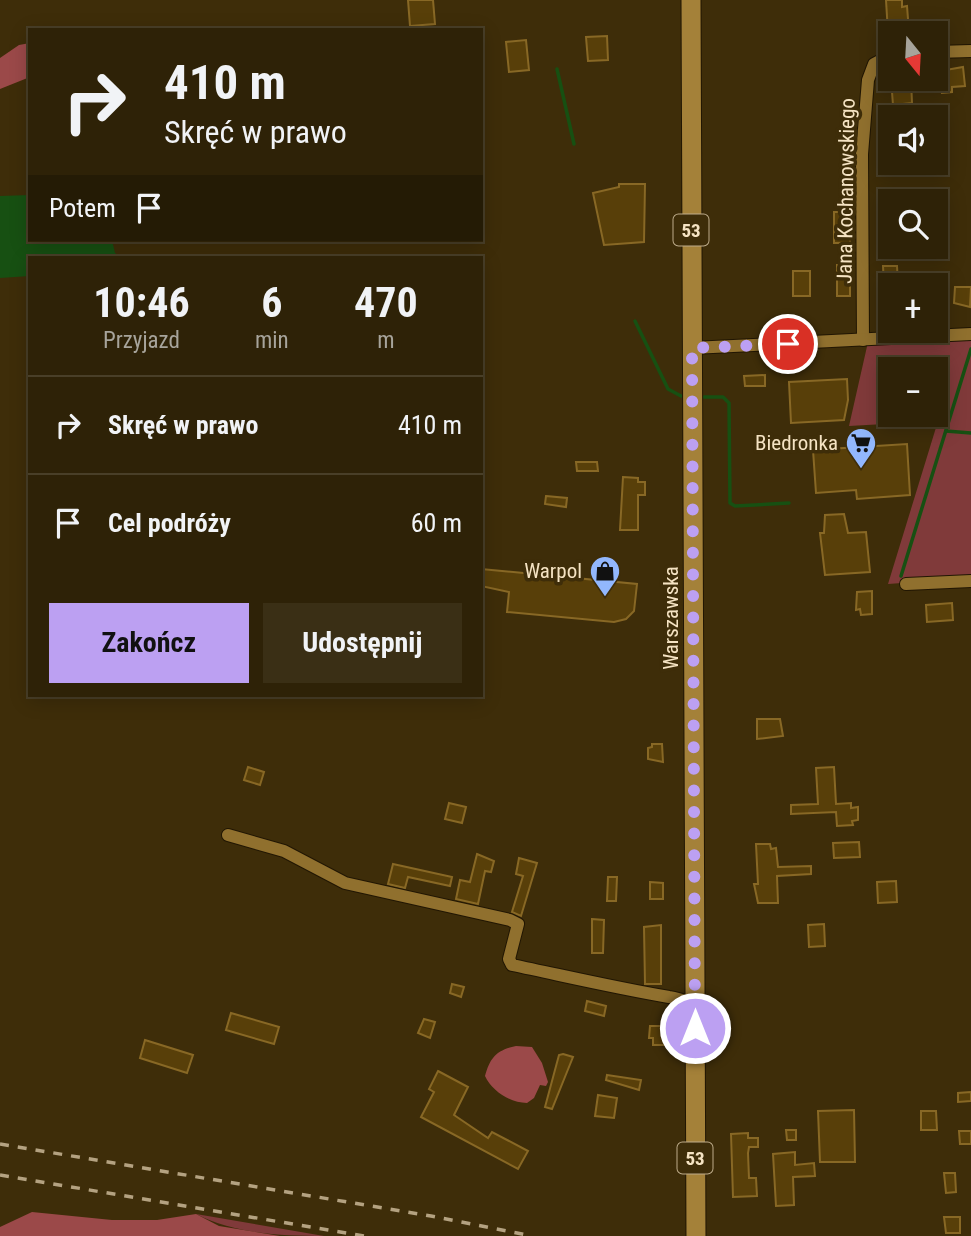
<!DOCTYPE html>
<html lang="pl">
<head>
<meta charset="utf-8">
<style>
	:root { --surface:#2e2207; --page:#3a2f15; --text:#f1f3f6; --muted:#a7a49b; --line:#493f28; --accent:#bca0f2 }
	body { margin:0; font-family:"Roboto Condensed",sans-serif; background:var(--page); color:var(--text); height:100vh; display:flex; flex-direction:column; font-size:26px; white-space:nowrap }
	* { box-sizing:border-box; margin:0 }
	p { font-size:23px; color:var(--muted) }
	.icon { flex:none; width:38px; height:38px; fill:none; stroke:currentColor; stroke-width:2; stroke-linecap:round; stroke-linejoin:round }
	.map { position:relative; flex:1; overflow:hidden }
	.sheet { position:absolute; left:28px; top:256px; width:455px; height:441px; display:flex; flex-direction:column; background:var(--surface); border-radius:0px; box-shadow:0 4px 18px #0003,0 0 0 2px var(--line) }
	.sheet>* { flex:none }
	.banner { position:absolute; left:28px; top:28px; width:455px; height:214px; border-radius:0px; box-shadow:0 4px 18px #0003,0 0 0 2px var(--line); background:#2e2207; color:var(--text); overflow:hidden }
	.needle { width:46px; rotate:162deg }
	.tools { position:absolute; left:878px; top:21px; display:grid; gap:14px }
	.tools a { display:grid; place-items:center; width:70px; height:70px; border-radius:0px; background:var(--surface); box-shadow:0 4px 18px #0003,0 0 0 2px var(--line); font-size:35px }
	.pin { position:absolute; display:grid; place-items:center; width:60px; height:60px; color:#fff; margin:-30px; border:4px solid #fff; border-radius:50%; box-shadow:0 2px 7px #0007 }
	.me { position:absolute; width:77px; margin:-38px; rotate:0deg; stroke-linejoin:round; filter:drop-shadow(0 0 5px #0008) }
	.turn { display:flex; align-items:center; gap:24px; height:147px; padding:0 21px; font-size:32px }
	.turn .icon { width:91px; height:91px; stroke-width:2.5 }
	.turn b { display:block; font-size:49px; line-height:60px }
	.then { display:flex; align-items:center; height:66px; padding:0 21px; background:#0003; gap:14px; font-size:26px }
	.eta { display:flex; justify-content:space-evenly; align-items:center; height:119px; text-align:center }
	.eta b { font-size:42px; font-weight:700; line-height:49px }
	.button { display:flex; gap:14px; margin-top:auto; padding:14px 21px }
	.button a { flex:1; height:80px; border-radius:0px; background:var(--accent); color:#111; font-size:28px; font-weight:700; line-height:80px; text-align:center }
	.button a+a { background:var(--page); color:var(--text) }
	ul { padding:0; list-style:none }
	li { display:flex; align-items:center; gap:21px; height:98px; padding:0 21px; border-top:2px solid var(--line) }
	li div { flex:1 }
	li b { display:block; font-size:26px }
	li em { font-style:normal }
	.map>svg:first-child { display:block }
	.green { fill:#803a3a; fill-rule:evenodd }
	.forest { fill:#9b4949 }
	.water { fill:#175012 }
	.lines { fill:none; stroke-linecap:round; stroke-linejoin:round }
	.stream { stroke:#175012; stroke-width:3.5 }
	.building { fill:#583f09; stroke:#886825; stroke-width:2 }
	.street-casing { stroke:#211603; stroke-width:14 }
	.primary-casing { stroke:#211603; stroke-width:21 }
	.street { stroke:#90702e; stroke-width:12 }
	.primary { stroke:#a48139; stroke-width:19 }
	.rail { stroke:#b4a281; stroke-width:3.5; stroke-dasharray:9 9; stroke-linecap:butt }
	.route { stroke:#bca0f2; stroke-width:12; stroke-dasharray:0 21.6 }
	.labels { text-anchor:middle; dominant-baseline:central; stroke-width:7; stroke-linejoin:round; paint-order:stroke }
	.shield { fill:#3e2d09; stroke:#beac8b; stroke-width:2 }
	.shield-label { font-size:19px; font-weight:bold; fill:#f5e3c3 }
	.street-label { font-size:21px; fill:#f5e3c3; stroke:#3e2d09 }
	.poi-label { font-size:21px; fill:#f5e3c3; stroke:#3e2d09; text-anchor:end }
</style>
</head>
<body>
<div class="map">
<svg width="971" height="1236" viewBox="0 0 971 1236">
	<rect width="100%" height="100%" fill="#3e2d09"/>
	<g class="green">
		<path d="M971,337V578L888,584L938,421L849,426L868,342ZM891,369H936V415H891Z"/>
		<path d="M196,1214L324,1236C280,1236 236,1234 196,1214Z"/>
	</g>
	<g class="forest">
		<polygon points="30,43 30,77 0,89 0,58 19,45"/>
		<path d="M516,1046L532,1047L542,1063L548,1082L546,1086L540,1085L534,1098L527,1103C510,1103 492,1091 485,1076C490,1058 496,1050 516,1046Z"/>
		<polygon points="32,1212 112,1220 157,1220 196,1214 219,1226 280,1236 0,1236 0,1227"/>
	</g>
	<polygon class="water" points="30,195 30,240 112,240 115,253 121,257 30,257 30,276 0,278 0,196"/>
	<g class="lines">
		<g class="stream">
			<polyline points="557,69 574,144"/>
			<polyline points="635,321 668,389 681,396"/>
			<polyline points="704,397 723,397 729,403 730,503 735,506 789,503"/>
			<polyline points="946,431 971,433"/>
			<polyline points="901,576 971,349"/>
		</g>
	</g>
	<g class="building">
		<polygon points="408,0 433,0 435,24 410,26"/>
		<polygon points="886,0 902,0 902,7 907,6 909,32 888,33"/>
		<polygon points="607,36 608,60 588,61 586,37"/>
		<polygon points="526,40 529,70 509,72 506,42"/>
		<polygon points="963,67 965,86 952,87 952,92 942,93 940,71"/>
		<polygon points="891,79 911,79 912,103 893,105"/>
		<polygon points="619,184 645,184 644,242 604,245 593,193 619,187"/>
		<polygon points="834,212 851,212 850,243 834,243"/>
		<polygon points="837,265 850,266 850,296 837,296"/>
		<polygon points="883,266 897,266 898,285 884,285"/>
		<rect x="793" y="271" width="17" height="25"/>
		<polygon points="955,287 971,287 970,307 954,303"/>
		<polygon points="765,375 765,386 745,386 744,376"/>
		<polygon points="847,379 848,400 844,420 791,423 789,382"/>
		<polygon points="907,444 910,495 857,499 856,490 816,493 813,450"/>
		<polygon points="576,462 597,462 598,471 577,471"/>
		<polygon points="623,477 638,478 638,482 645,482 645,495 638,495 638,530 620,530"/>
		<polygon points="546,496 567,498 566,507 545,504"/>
		<polygon points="844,514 848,533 866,532 870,572 825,575 820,533 824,533 825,515"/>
		<polygon points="481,569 637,584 634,611 626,619 614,622 507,612 509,592 481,586"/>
		<polygon points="872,591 872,614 861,615 860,609 856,610 857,592"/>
		<polygon points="952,603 953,620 927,622 926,605"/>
		<polygon points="757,719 780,719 783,736 757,739"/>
		<polygon points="652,744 662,744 663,762 648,759 648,748 652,747"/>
		<polygon points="248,767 264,772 260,785 244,780"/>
		<polygon points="834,767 836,804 851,803 851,808 858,807 858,820 852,821 853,825 837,826 836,812 791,814 791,805 818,804 816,768"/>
		<polygon points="449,803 466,807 462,823 445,819"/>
		<polygon points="859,842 860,857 834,858 833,843"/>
		<polygon points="756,844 770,844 771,849 776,848 778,867 811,866 811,874 777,876 778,903 758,903 754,884 758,884"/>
		<polygon points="477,854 494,861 491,872 485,871 478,904 456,899 460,880 470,882"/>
		<polygon points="519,858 537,863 521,916 512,912 523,876 516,874"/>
		<polygon points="393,864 452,877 450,886 408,877 405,888 388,884"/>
		<polygon points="608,877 617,877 616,901 607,901"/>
		<polygon points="896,881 897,902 878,903 877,882"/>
		<polygon points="650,882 663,883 663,899 650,899"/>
		<polygon points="592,919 604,920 603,953 592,953"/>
		<polygon points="824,924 825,946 809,947 808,925"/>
		<polygon points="661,925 661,984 645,984 644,927"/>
		<polygon points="452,984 464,987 461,997 450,993"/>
		<polygon points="587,1001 606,1006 604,1016 585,1011"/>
		<polygon points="231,1013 279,1027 274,1044 226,1030"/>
		<polygon points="424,1019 435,1022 430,1038 418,1033"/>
		<polygon points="650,1026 666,1026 666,1045 653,1045 653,1038 649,1038"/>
		<polygon points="145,1040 193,1055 187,1073 140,1058"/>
		<polygon points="563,1054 573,1057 552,1109 545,1107 559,1055"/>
		<polygon points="438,1071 468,1087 454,1115 488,1138 492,1132 528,1151 518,1169 421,1117 434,1092 429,1089"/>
		<polygon points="607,1075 641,1080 639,1090 606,1080"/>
		<polygon points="971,1092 971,1101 958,1102 958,1093"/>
		<polygon points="598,1095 617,1098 614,1118 595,1116"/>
		<polygon points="854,1110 855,1162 820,1162 818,1111"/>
		<polygon points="921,1111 936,1111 937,1130 921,1130"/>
		<polygon points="786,1130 796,1130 796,1140 787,1140"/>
		<polygon points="959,1131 971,1131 971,1144 960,1144"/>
		<polygon points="748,1133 748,1138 758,1138 758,1147 749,1147 748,1153 749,1178 756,1178 757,1196 733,1197 731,1134"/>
		<polygon points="795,1152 795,1165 814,1163 815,1176 793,1177 794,1205 776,1206 773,1154"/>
		<polygon points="944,1173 955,1173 956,1192 946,1193"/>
		<polygon points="944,1217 960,1217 960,1233 946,1233"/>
	</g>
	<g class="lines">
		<g class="street-casing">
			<g id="street">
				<polyline points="936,52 971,51"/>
				<polyline points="863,340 862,154 868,80 874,64 891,55"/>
				<polyline points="692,348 971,334"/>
				<polyline points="906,584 971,581"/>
				<path d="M228,835L284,851L345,883L510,920L518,924L509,959L512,965C565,976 616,988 669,997C679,998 684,1002 695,1002"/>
			</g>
		</g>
		<g class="primary-casing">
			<polyline id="primary" points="691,0 696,1236"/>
		</g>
		<use href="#street" class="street"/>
		<use href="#primary" class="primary"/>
		<g class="rail">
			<polyline points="0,1144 431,1216 532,1236"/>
			<polyline points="0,1175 364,1236"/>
		</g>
	</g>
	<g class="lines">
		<polyline class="route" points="695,1028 692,348 788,344"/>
	</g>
	<defs>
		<g id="supermarket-pin" transform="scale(1.575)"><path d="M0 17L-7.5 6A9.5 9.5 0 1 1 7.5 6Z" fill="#92b7fd" stroke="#3e2d09"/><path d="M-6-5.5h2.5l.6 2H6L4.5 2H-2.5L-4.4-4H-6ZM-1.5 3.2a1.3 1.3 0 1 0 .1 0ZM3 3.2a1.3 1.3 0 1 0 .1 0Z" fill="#111"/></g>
		<g id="shop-pin" transform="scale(1.575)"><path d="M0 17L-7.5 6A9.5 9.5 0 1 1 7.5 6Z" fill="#92b7fd" stroke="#3e2d09"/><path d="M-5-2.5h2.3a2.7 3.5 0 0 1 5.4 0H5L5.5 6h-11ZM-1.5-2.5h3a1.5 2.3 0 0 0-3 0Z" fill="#111"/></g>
	</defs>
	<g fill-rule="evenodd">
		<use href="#supermarket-pin" x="861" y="443"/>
		<use href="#shop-pin" x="605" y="571"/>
	</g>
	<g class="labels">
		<g class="shield">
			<rect x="673.5" y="214.5" width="35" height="31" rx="5"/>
			<rect x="677.5" y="1142.5" width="35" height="31" rx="5"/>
		</g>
		<g class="shield-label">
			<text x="691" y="230">53</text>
			<text x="695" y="1158">53</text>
		</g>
		<g class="street-label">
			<text transform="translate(846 191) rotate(-89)">Jana Kochanowskiego</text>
			<text transform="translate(671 618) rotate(-90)">Warszawska</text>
		</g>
		<g class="poi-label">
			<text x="838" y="443">Biedronka</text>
			<text x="582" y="571">Warpol</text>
		</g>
	</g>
</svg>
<div class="tools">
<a><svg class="needle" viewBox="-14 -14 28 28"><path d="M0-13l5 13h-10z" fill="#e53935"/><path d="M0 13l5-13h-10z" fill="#a7a49b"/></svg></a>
<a><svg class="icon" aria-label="sound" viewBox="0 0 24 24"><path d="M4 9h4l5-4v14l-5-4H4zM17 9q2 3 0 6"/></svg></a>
<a><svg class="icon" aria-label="search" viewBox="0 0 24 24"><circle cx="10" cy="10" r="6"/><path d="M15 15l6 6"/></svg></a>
<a>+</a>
<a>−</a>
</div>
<div class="pin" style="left:788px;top:344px;background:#d93025"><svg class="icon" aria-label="arrive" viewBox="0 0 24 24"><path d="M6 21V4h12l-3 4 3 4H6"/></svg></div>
<svg class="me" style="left:695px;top:1028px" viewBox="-20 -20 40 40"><circle r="17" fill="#bca0f2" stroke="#fff" stroke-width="3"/><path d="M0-11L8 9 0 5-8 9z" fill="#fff"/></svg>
<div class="banner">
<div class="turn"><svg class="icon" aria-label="right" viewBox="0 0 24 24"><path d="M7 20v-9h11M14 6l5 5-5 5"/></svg><div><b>410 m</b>Skręć w prawo</div></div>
<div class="then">Potem<svg class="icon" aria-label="arrive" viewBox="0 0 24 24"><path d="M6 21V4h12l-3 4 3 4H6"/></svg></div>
</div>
<section class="sheet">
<div class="eta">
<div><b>10:46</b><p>Przyjazd</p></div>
<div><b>6</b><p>min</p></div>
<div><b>470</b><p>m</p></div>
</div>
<ul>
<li><svg class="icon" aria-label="right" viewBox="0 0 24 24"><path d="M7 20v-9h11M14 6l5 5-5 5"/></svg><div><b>Skręć w prawo</b></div><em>410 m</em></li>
<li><svg class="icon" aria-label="arrive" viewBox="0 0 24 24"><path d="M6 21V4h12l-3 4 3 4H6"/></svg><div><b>Cel podróży</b></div><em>60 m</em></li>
</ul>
<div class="button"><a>Zakończ</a><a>Udostępnij</a></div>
</section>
</div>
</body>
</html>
